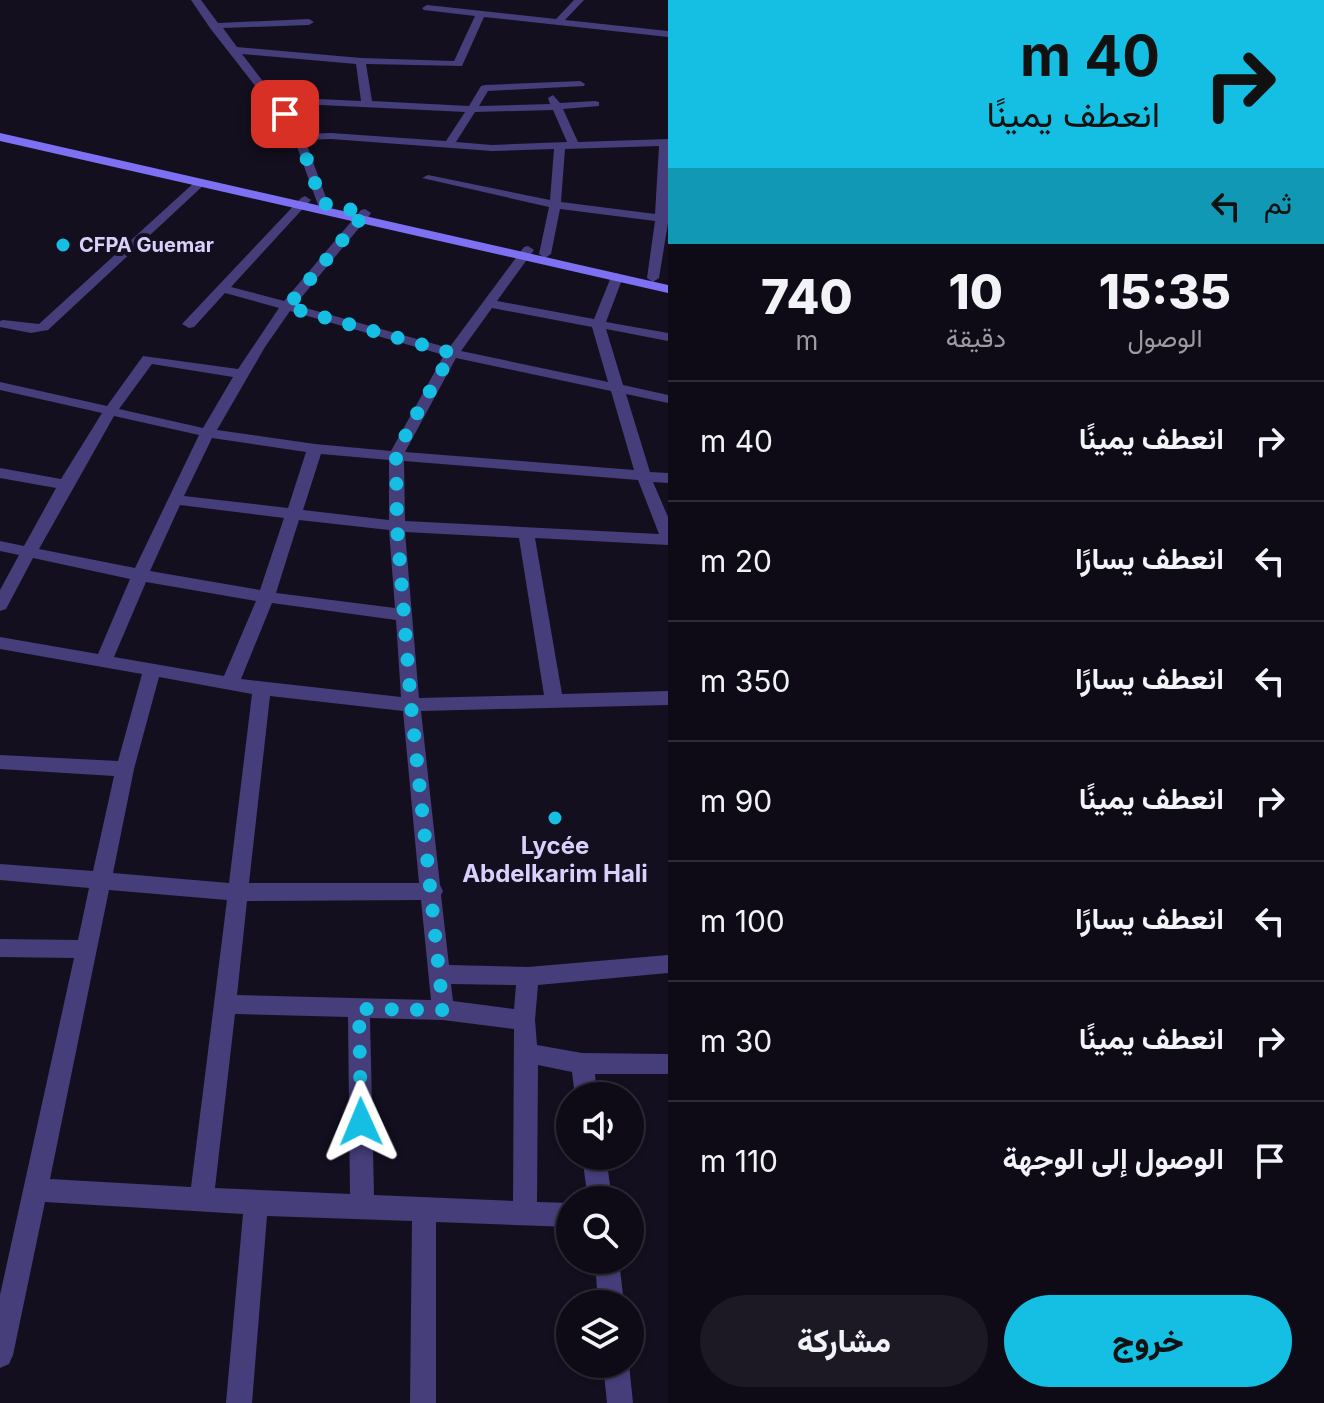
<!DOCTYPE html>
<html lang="ar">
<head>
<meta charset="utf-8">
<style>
	:root { --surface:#0e0b17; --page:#1c1924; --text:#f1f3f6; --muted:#9b9ba1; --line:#2e2b36; --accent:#14bfe3 }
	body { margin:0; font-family:Inter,Vazirmatn,sans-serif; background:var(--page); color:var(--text); direction:rtl; height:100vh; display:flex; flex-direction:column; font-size:30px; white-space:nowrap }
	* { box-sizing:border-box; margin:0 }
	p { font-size:26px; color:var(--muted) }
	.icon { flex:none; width:44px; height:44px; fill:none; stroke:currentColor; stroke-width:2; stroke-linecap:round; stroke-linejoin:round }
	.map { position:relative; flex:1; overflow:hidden; direction:ltr }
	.drawer { display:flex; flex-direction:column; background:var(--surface); width:656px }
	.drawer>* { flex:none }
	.banner { background:#14bfe3; color:#111; overflow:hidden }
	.tools { position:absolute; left:556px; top:1082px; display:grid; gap:16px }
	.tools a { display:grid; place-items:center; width:88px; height:88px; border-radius:50%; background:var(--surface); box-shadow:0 2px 6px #0004,0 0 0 2px var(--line); font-size:40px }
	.pin { position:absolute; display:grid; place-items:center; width:68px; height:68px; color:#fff; margin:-34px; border-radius:16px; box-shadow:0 4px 12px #0006 }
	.me { position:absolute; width:88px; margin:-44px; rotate:359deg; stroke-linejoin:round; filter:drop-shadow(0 0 6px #0008) }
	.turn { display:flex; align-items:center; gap:28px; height:168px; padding:0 32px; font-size:36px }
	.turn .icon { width:104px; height:104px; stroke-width:2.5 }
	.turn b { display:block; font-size:56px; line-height:68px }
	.then { display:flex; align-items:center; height:76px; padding:0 32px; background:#0003; gap:16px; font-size:30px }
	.eta { display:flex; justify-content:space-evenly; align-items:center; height:136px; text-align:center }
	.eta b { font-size:48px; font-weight:800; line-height:56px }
	.button { display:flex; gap:16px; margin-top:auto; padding:16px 32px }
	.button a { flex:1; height:92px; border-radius:48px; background:var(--accent); color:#111; font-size:32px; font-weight:800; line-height:92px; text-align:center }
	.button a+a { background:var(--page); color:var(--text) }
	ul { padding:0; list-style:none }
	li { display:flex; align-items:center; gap:24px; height:120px; padding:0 32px; border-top:2px solid var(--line) }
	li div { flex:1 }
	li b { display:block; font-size:30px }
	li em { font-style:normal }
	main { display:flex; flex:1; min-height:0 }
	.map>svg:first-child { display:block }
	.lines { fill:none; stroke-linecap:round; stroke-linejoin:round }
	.street { fill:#453e7a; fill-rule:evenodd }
	.secondary { fill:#7d70f2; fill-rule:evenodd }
	.route { stroke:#14bfe3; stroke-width:14; stroke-dasharray:0 25.2 }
	.poi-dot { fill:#14bfe3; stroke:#130f1f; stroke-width:3 }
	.labels { text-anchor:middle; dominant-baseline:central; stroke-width:8; stroke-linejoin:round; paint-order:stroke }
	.far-poi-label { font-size:20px; font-weight:bold; fill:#d9d1fb; stroke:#130f1f; text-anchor:start }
	.poi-label { font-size:24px; font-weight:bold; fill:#d9d1fb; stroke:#130f1f }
</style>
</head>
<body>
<main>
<section class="drawer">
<div class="banner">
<div class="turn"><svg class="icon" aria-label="right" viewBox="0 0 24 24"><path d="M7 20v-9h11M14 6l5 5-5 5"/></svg><div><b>40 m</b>انعطف يمينًا</div></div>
<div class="then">ثم<svg class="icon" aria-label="left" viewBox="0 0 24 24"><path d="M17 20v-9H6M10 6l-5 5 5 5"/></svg></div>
</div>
<div class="eta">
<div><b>15:35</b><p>الوصول</p></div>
<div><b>10</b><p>دقيقة</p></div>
<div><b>740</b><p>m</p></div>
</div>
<ul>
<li><svg class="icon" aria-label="right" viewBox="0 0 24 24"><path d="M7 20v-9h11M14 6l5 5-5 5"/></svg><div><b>انعطف يمينًا</b></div><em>40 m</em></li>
<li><svg class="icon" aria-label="left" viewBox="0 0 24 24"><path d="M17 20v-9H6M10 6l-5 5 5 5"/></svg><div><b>انعطف يسارًا</b></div><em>20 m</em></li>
<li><svg class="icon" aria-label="left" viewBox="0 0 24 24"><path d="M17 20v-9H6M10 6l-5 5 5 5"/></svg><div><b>انعطف يسارًا</b></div><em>350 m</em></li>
<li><svg class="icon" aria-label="right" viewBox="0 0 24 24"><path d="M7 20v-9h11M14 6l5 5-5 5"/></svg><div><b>انعطف يمينًا</b></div><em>90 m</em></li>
<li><svg class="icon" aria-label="left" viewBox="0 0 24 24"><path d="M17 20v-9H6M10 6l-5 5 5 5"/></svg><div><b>انعطف يسارًا</b></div><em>100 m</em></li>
<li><svg class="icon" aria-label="right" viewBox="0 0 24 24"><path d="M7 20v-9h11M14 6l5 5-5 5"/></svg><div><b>انعطف يمينًا</b></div><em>30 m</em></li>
<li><svg class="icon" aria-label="arrive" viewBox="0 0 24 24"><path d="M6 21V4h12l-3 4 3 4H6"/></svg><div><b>الوصول إلى الوجهة</b></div><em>110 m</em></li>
</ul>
<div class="button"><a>خروج</a><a>مشاركة</a></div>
</section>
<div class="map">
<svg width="668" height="1403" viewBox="0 0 668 1403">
	<rect width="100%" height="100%" fill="#130f1f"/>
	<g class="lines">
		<g class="street">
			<path d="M191,0H201L218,23L309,19L314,22L309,25L223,28L237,47L361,58L454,61L475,16L424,10L422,8L427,5L556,19L574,0H584L565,20L668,31V37L484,17L462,66L366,64L372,101L469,106L481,86L485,85L580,81L585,84L584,86L488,91L479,106L550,104L548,98L553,95L560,103L595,101L599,102V106L563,109L578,142L668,139V223L659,278L653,282L647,278L655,221L560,209L551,254L545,258L539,254L549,207L422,178L428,175L550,200L554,149L492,151L331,139L305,140L328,203L318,205L292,133L210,28ZM242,54L356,64L361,101L275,97ZM280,103L465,112L446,141L331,133L303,134ZM553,110L567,142L492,145L456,142L475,112ZM659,146L655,214L561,202L565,149Z"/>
			<polygon points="196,181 206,183 48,330 31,333 0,327 0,321 3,320 39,324"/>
			<path d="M305,196L311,200L309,202L231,287L284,301L361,210L365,209L371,213L369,216L295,305L449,348L524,247L528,246L534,250L497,301L594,319L611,277L617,273L623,277L606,322L668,333V341L606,329L623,385L668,395V403L626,394L650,472L668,473V483L653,482L668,517V545L535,538L562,694L668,691V705L421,711L440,885L443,891L441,895L449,965L528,967L668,955V973L538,985L535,1020L537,1045L582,1053L668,1054V1074H595L597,1096H575L572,1072L538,1065L537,1202L570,1203V1227L436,1222V1403H410L412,1221L267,1216L252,1403H226L243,1214L45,1202L13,1355L9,1364L0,1368V1295L74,958L0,957V939L78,940L89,888L0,880V864L93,871L114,776L0,769V755L118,761L142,674L0,649V637L98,654L130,579L33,558L6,609L0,611V590L19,555L0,551V541L24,546L56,488L0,478V468L61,479L102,413L0,390V382L107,406L143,356L238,369L279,308L225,293L194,327L189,328L182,324L301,198ZM492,308L592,327L608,382L461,351ZM290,311L444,355L391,451L315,444L217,430L265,347ZM456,358L611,391L634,470L405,452ZM152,364L233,377L203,428L119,409ZM114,416L199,435L135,568L39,549ZM212,438L306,452L288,508L184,496ZM321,454L389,460V520L303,510ZM404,461L638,480L659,534L405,521ZM180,505L284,518L260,590L150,571ZM299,520L389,530L395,608L276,593ZM405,532L519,538L544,695L419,698ZM146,582L256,601L224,676L114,657ZM272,603L396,620L401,697L241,679ZM159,677L252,694L229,883L113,873L134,769ZM270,696L403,711L419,883H249ZM109,890L227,900L191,1187L50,1179ZM421,900L431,1000L237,995L247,901ZM451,984L516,985L514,1009L453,1001ZM235,1014L348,1017L350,1194L215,1188ZM370,1018L443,1020L514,1029L513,1201L374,1195Z"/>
			<polygon points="582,1156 606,1156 612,1200 588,1200"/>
			<polygon points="595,1260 619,1260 624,1304 598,1304"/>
			<polygon points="603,1364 629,1364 633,1403 607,1403"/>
		</g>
		<polygon class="secondary" points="0,133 668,285 668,293 0,141"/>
	</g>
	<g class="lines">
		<polyline class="route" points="285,114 299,137 322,203 365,213 287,307 452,353 411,424 396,456 397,526 411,705 443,1010 359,1009 361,1122"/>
	</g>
	<g class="poi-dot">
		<circle cx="63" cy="245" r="8"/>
		<circle cx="555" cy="818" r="8"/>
	</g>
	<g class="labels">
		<g class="far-poi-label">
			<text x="79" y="245">CFPA Guemar</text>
		</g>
		<g class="poi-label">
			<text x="555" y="845">Lycée<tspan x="555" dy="28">Abdelkarim Hali</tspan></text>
		</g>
	</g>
</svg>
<div class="tools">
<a><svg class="icon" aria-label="sound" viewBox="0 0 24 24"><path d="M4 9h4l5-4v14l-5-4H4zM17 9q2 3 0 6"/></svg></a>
<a><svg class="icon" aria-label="search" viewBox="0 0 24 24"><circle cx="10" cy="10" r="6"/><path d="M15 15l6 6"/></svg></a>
<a><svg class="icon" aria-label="layers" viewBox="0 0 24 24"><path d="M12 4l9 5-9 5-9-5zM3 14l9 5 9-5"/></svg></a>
</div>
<div class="pin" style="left:285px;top:114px;background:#d93025"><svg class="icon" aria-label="arrive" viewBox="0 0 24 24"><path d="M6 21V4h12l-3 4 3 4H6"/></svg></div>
<svg class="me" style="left:361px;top:1122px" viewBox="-20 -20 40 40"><path d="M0-17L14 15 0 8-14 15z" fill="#14bfe3" stroke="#fff" stroke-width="4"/></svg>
</div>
</main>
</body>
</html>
